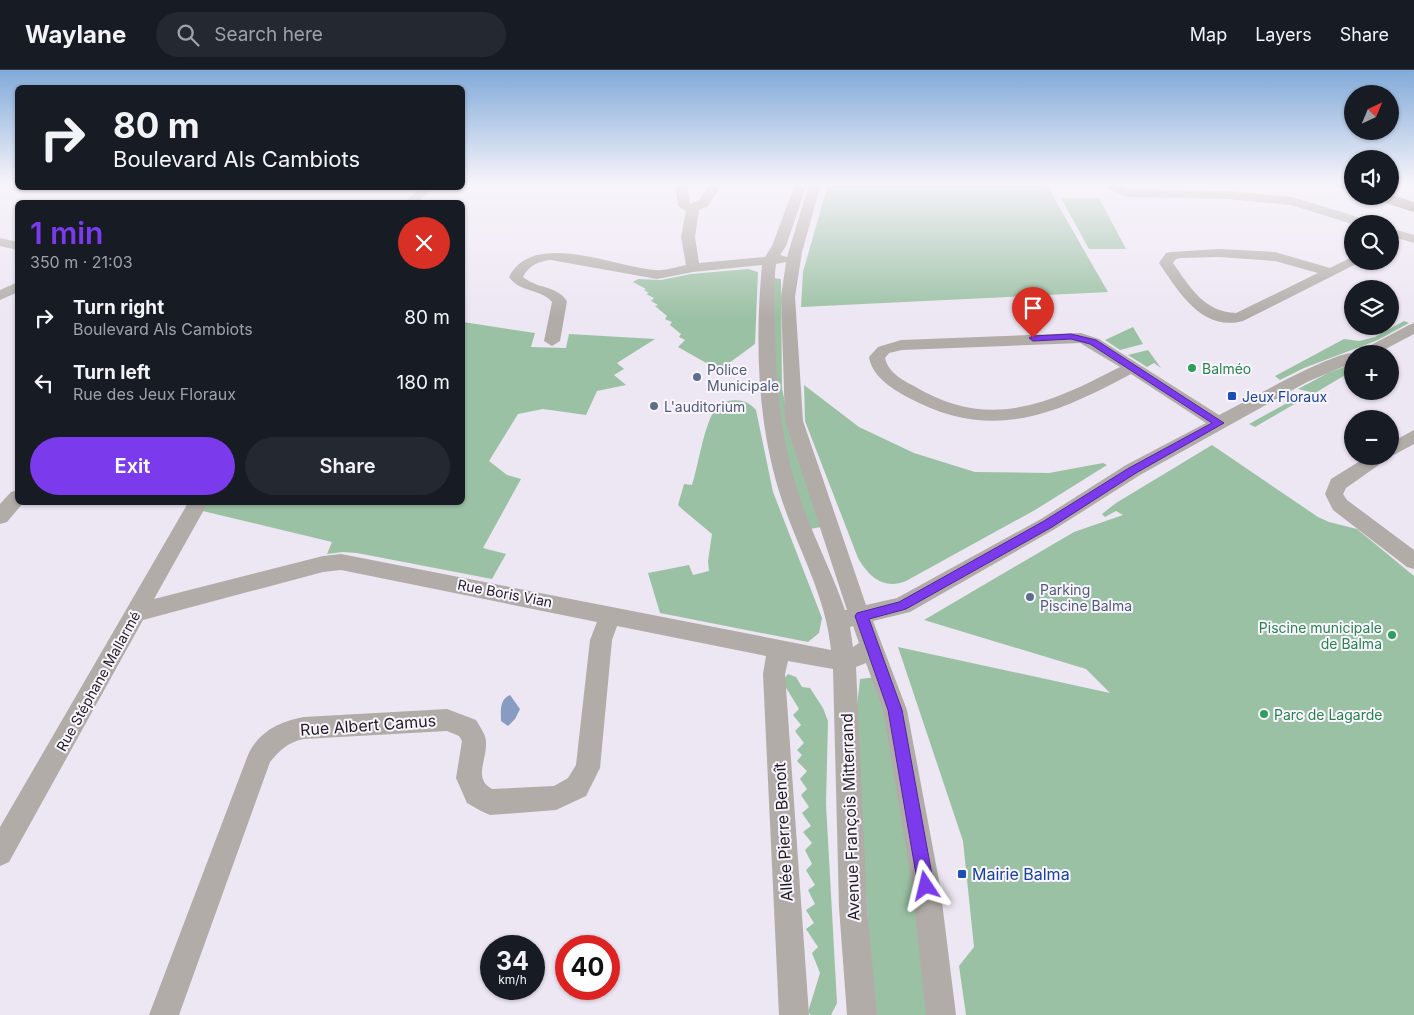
<!DOCTYPE html>
<html lang="en">
<head>
<meta charset="utf-8">
<style>
	:root { --surface:#171b24; --page:#242831; --text:#f1f3f6; --muted:#9ea1a6; --line:#363941; --accent:#7c3aed }
	body { margin:0; font-family:Inter,sans-serif; background:var(--page); color:var(--text); height:100vh; display:flex; flex-direction:column; font-size:19px; white-space:nowrap }
	* { box-sizing:border-box; margin:0 }
	p { font-size:16px; color:var(--muted) }
	.icon { flex:none; width:28px; height:28px; fill:none; stroke:currentColor; stroke-width:2; stroke-linecap:round; stroke-linejoin:round }
	.map { position:relative; flex:1; overflow:hidden }
	.sheet { position:absolute; left:15px; top:130px; width:450px; height:305px; display:flex; flex-direction:column; background:var(--surface); border-radius:8px; box-shadow:0 1px 4px #0004 }
	.sheet>* { flex:none }
	.hud { position:absolute; left:15px; top:15px; width:450px; height:105px; border-radius:8px; box-shadow:0 1px 4px #0004; background:#171b24; color:var(--text); overflow:hidden }
	.needle { width:32px; rotate:44deg }
	.buttons { position:absolute; left:1344px; top:15px; display:grid; gap:10px }
	.buttons a { display:grid; place-items:center; width:55px; height:55px; border-radius:50%; background:var(--surface); box-shadow:0 1px 4px #0004; font-size:25px }
	.speed { position:absolute; left:480px; top:865px; display:flex; gap:10px; font-size:25px; font-weight:700; text-align:center }
	.speed>* { display:grid; place-content:center; width:65px; height:65px; border-radius:50%; background:var(--surface); box-shadow:0 1px 4px #0004; line-height:1 }
	.speed small { font-size:12px; font-weight:400 }
	.speed .limit { border:8px solid #d22; background:#fff; color:#111 }
	.pin { position:absolute; display:grid; place-items:center; width:42px; height:42px; color:#fff; margin:-51px -21px; border-radius:50% 50% 50% 0; rotate:-45deg; box-shadow:0 0 5px #0007 }
	.pin .icon { rotate:45deg }
	.me { position:absolute; width:55px; margin:-28px; rotate:350deg; stroke-linejoin:round; filter:drop-shadow(0 0 4px #0008) }
	.turn { display:flex; align-items:center; gap:18px; height:105px; padding:0 15px; font-size:22px }
	.turn .icon { width:65px; height:65px; stroke-width:2.5 }
	.turn b { display:block; font-size:35px; line-height:42px }
	.round { display:grid; place-items:center; flex:none; width:52px; height:52px; border-radius:26px; background:var(--page) }
	.head { display:flex; align-items:center; justify-content:space-between; height:85px; padding:0 15px }
	h1 { font-size:30px; font-weight:600; line-height:38px; color:var(--accent) }
	.primary-button { display:flex; gap:10px; margin-top:auto; padding:10px 15px }
	.primary-button a { flex:1; height:58px; border-radius:30px; background:var(--accent); color:#fff; font-size:20px; font-weight:600; line-height:58px; text-align:center }
	.primary-button a+a { background:var(--page); color:var(--text) }
	ul { padding:0; list-style:none }
	li { display:flex; align-items:center; gap:15px; height:65px; padding:0 15px }
	li div { flex:1 }
	li b { display:block; font-size:19px }
	li em { font-style:normal }
	header { display:flex; align-items:center; gap:30px; box-sizing:border-box; height:70px; padding:0 25px; background:var(--surface); border-bottom:1px solid var(--line) }
	header strong { font-size:24px }
	nav { display:flex; gap:28px; margin-inline-start:auto; font-size:18px }
	.search { width:350px; height:45px; background:var(--page); display:flex; align-items:center; gap:12px; box-sizing:border-box; padding:0 18px; border-radius:28px; color:var(--muted); font-size:19px }
	.map>svg:first-child { display:block }
	.green { fill:#9bc1a4 }
	.water { fill:#889bc2 }
	.lines { fill:none; stroke-linecap:round; stroke-linejoin:round }
	.minor { fill:#b1aca7; fill-rule:evenodd }
	.major { fill:#817971; fill-rule:evenodd }
	.route { fill:#7c3aed; stroke:#51269a }
	.leisure-dot { fill:#2e9e5b; stroke:#f9f4fe; stroke-width:2 }
	.service-dot { fill:#5c6f8a; stroke:#f9f4fe; stroke-width:2 }
	.transit-dot { fill:#1a4fb4; stroke:#f9f4fe; stroke-width:2 }
	.labels { text-anchor:middle; dominant-baseline:central; stroke-width:4; stroke-linejoin:round; paint-order:stroke }
	.leisure-label { font-size:14px; fill:#27864d; stroke:#f9f4fe; text-anchor:start }
	.service-label { font-size:14px; fill:#4e5e75; stroke:#f9f4fe; text-anchor:start }
	.transit-label { font-size:14px; fill:#164399; stroke:#f9f4fe; text-anchor:start }
	.street-label { font-size:14px; fill:#201d22; stroke:#f9f4fe }
	.near-street-label { font-size:16px; fill:#201d22; stroke:#f9f4fe }
	.near-transit-label { font-size:16px; fill:#164399; stroke:#f9f4fe; text-anchor:start }
</style>
</head>
<body>
<header>
<strong>Waylane</strong>
<div class="search"><svg class="icon" aria-label="search" viewBox="0 0 24 24"><circle cx="10" cy="10" r="6"/><path d="M15 15l6 6"/></svg>Search here</div>
<nav><a>Map</a><a>Layers</a><a>Share</a></nav>
</header>
<div class="map">
<svg width="1414" height="945" viewBox="0 0 1414 945">
	<rect width="100%" height="100%" fill="#ede6f3"/>
	<g class="green">
		<polygon points="828,114 1046,114 1108,222 801,237 803,202"/>
		<polygon points="1061,128 1099,128 1126,179 1089,179"/>
		<polygon points="748,199 758,202 755,274 725,296 724,303 678,277 685,270 679,267 681,264 670,255 672,252 665,249 667,246 655,236 658,235 651,231 654,228 646,224 649,223 644,220 646,219 633,212 638,209 661,210 691,204"/>
		<polygon points="774,208 781,209 782,318 787,343 821,457 810,459 786,388 775,319"/>
		<polygon points="1404,251 1409,253 1378,270 1304,298 1280,310 1275,306 1344,269 1359,271 1375,267"/>
		<polygon points="463,252 535,263 531,277 566,278 569,264 655,269 617,293 624,299 614,305 626,315 597,321 586,345 543,339 518,344 489,391 507,405 521,409 483,478 506,484 492,509 357,483 343,482 327,484 332,472 186,437 189,432 462,432"/>
		<polygon points="1133,257 1143,274 1120,280 1105,270"/>
		<polygon points="1148,280 1161,298 1154,293 1147,297 1128,285"/>
		<polygon points="1352,294 1352,301 1315,323 1298,319 1328,303"/>
		<path d="M804,315L859,357L914,383L975,402L1049,403L1103,393L1107,395L1035,440L906,511C884,520 869,507 858,488L805,351Z"/>
		<polygon points="1305,323 1310,325 1255,357 1249,354"/>
		<path d="M728,331C740,329 748,331 756,340L773,422L822,548L819,563L808,572L660,543L648,503L689,495L693,505L709,501L708,491L712,464L682,439L678,435L684,414L692,415C699,393 703,359 715,339C718,335 724,333 728,331Z"/>
		<polygon points="1212,375 1318,447 1329,452 1357,459 1414,506 1414,945 966,945 959,896 974,877 963,771 898,577 1110,623 1086,599 924,550 1074,462 1123,445 1116,441 1105,447 1102,444 1116,433"/>
		<polygon points="788,604 796,607 802,617 810,618 823,638 828,651 826,734 837,933 831,945 811,945 808,942 820,903 812,883 818,877 806,859 814,853 806,840 815,834 808,820 815,815 806,800 812,794 805,780 812,773 803,762 811,756 802,743 809,737 801,725 807,719 800,709 807,701 797,691 802,685 797,680 804,673 795,661 801,655 793,645 799,639 782,611"/>
		<polygon points="876,607 896,678 928,945 874,945 855,655 860,609"/>
	</g>
	<path class="water" d="M510,625L520,639L515,649L508,656L501,651C501,641 499,630 510,625Z"/>
	<g class="lines">
		<g class="minor">
			<path d="M675,114H687L690,134L699,130L710,114H722L708,136L699,140L695,167L699,193L765,187L772,176L795,114H807L786,176L780,185L787,187L809,114H821L802,182L795,227L803,351L866,535L897,528L1041,449L1126,395L1206,353L1131,304C1054,345 992,373 907,327C891,318 872,306 869,287L878,277L901,270L1081,263L1099,269L1219,345C1241,334 1337,279 1356,283L1409,255L1414,253V264L1376,284H1352V293L1307,312L1140,405L1055,459L910,542L873,551L907,640L940,816L956,945H926L912,816L883,640L866,593L856,597L867,837L877,945H847L839,837L833,599L788,591L785,604L809,945H779L763,604L766,586L617,556L612,570L600,698L586,726L556,740L490,745L481,741L467,733L456,708L462,671L459,666L447,661L304,669C288,672 280,680 270,692L179,945H149L248,685C258,662 280,651 304,647L447,639L476,650C480,657 486,665 486,672C487,690 473,709 492,719L554,716L568,708L576,695L590,570L597,552L341,500L323,502L143,550L9,792L0,796V757L188,433H202L205,438L154,529L323,486L341,484L831,580C826,524 795,474 779,421C757,350 755,269 762,195L693,202L657,209L551,190C539,191 529,195 523,207C537,219 556,215 567,231L560,271L552,276L544,271L552,232C540,218 520,223 509,207C533,159 614,197 655,200C665,201 676,197 686,195L681,167L686,141L678,136ZM786,192L781,227L785,351L847,540H845C831,499 810,461 797,419C775,348 774,276 775,203L776,194ZM1080,273L1120,297C1050,333 990,362 914,316C902,310 888,302 885,288L889,283L902,280ZM853,556L859,573L853,577L850,557Z"/>
			<polygon points="1099,114 1117,114 1129,119 1227,121 1292,127 1371,151 1372,154 1352,154 1291,135 1227,129 1127,127"/>
			<polygon points="421,118 434,118 417,132 404,132"/>
			<polygon points="1390,158 1414,165 1414,173 1390,166"/>
			<polygon points="0,168 18,172 18,180 0,176"/>
			<path d="M1219,179L1275,182L1330,198L1352,187V191H1362L1243,251C1202,262 1179,222 1159,193L1166,183L1171,182ZM1219,187L1275,191L1318,203L1236,243C1204,242 1190,217 1173,193L1176,189L1181,188Z"/>
			<polygon points="18,212 18,222 0,230 0,220"/>
			<polygon points="1414,360 1414,374 1390,387 1346,418 1343,424 1347,430 1414,480 1414,499 1407,497 1333,440 1325,424 1331,409 1368,386 1390,386 1390,373"/>
			<polygon points="18,420 18,432 24,432 7,452 0,454 0,434 11,422"/>
		</g>
		<g class="major">
			<polygon points="1336,114 1352,114 1352,122 1338,117"/>
			<polygon points="1390,124 1414,132 1414,142 1373,129 1371,126 1390,126"/>
		</g>
	</g>
	<linearGradient id="sky" x2="0" y2="1"><stop stop-color="#81aad9"/><stop offset="0.46" stop-color="#f7f4fa"/><stop offset="1" stop-color="#f7f4fa" stop-opacity="0"/></linearGradient>
	<rect width="1414" height="247" fill="url(#sky)"/>
	<polygon class="route" points="1071,264 1096,270 1224,353 1136,403 1052,457 906,539 869,549 902,640 934,816 931,821 926,823 920,821 918,816 888,640 855,546 857,543 899,532 1044,451 1129,398 1212,353 1090,274 1071,269 1033,271 1029,268 1033,266"/>
	<g class="leisure-dot">
		<circle cx="1192" cy="298" r="5"/>
		<circle cx="1392" cy="565" r="5"/>
		<circle cx="1264" cy="644" r="5"/>
	</g>
	<g class="service-dot">
		<circle cx="697" cy="307" r="5"/>
		<circle cx="654" cy="336" r="5"/>
		<circle cx="1030" cy="527" r="5"/>
	</g>
	<g class="transit-dot">
		<rect x="1227" y="321" width="10" height="10" rx="2.5"/>
		<rect x="957" y="799" width="10" height="10" rx="2.5"/>
	</g>
	<g class="labels">
		<g class="leisure-label">
			<text x="1202" y="298">Balméo</text>
			<text x="1382" y="557" text-anchor="end">Piscine municipale<tspan x="1382" dy="16">de Balma</tspan></text>
			<text x="1274" y="644">Parc de Lagarde</text>
		</g>
		<g class="service-label">
			<text x="707" y="299">Police<tspan x="707" dy="16">Municipale</tspan></text>
			<text x="664" y="336">L'auditorium</text>
			<text x="1040" y="519">Parking<tspan x="1040" dy="16">Piscine Balma</tspan></text>
		</g>
		<g class="transit-label">
			<text x="1242" y="326">Jeux Floraux</text>
		</g>
		<g class="street-label">
			<text transform="translate(505 523) rotate(11)">Rue Boris Vian</text>
			<text transform="translate(98 611) rotate(-61)">Rue Stéphane Mallarmé</text>
		</g>
		<g class="near-street-label">
			<text transform="translate(368 655) rotate(-4)">Rue Albert Camus</text>
			<text transform="translate(850 747) rotate(-92)">Avenue François Mitterrand</text>
			<text transform="translate(783 762) rotate(-93)">Allée Pierre Benoît</text>
		</g>
		<g class="near-transit-label">
			<text x="972" y="804">Mairie Balma</text>
		</g>
	</g>
</svg>
<div class="buttons">
<a><svg class="needle" viewBox="-14 -14 28 28"><path d="M0-13l5 13h-10z" fill="#e53935"/><path d="M0 13l5-13h-10z" fill="#9ea1a6"/></svg></a>
<a><svg class="icon" aria-label="sound" viewBox="0 0 24 24"><path d="M4 9h4l5-4v14l-5-4H4zM17 9q2 3 0 6"/></svg></a>
<a><svg class="icon" aria-label="search" viewBox="0 0 24 24"><circle cx="10" cy="10" r="6"/><path d="M15 15l6 6"/></svg></a>
<a><svg class="icon" aria-label="layers" viewBox="0 0 24 24"><path d="M12 4l9 5-9 5-9-5zM3 14l9 5 9-5"/></svg></a>
<a>+</a>
<a>−</a>
</div>
<div class="speed"><div>34<small>km/h</small></div><div class="limit">40</div></div>
<div class="pin" style="left:1033px;top:268px;background:#d93025"><svg class="icon" aria-label="arrive" viewBox="0 0 24 24"><path d="M6 21V4h12l-3 4 3 4H6"/></svg></div>
<svg class="me" style="left:926px;top:816px" viewBox="-20 -20 40 40"><path d="M0-17L14 15 0 8-14 15z" fill="#7c3aed" stroke="#fff" stroke-width="4"/></svg>
<div class="hud">
<div class="turn"><svg class="icon" aria-label="right" viewBox="0 0 24 24"><path d="M7 20v-9h11M14 6l5 5-5 5"/></svg><div><b>80 m</b>Boulevard Als Cambiots</div></div>
</div>
<section class="sheet">
<div class="head"><div><h1>1 min</h1><p>350 m · 21:03</p></div><a class="round" style="background:#d93025;color:#fff"><svg class="icon" aria-label="close" viewBox="0 0 24 24"><path d="M6 6l12 12M18 6L6 18"/></svg></a></div>
<ul>
<li><svg class="icon" aria-label="right" viewBox="0 0 24 24"><path d="M7 20v-9h11M14 6l5 5-5 5"/></svg><div><b>Turn right</b><p>Boulevard Als Cambiots</p></div><em>80 m</em></li>
<li><svg class="icon" aria-label="left" viewBox="0 0 24 24"><path d="M17 20v-9H6M10 6l-5 5 5 5"/></svg><div><b>Turn left</b><p>Rue des Jeux Floraux</p></div><em>180 m</em></li>
</ul>
<div class="primary-button"><a>Exit</a><a>Share</a></div>
</section>
</div>
</body>
</html>
